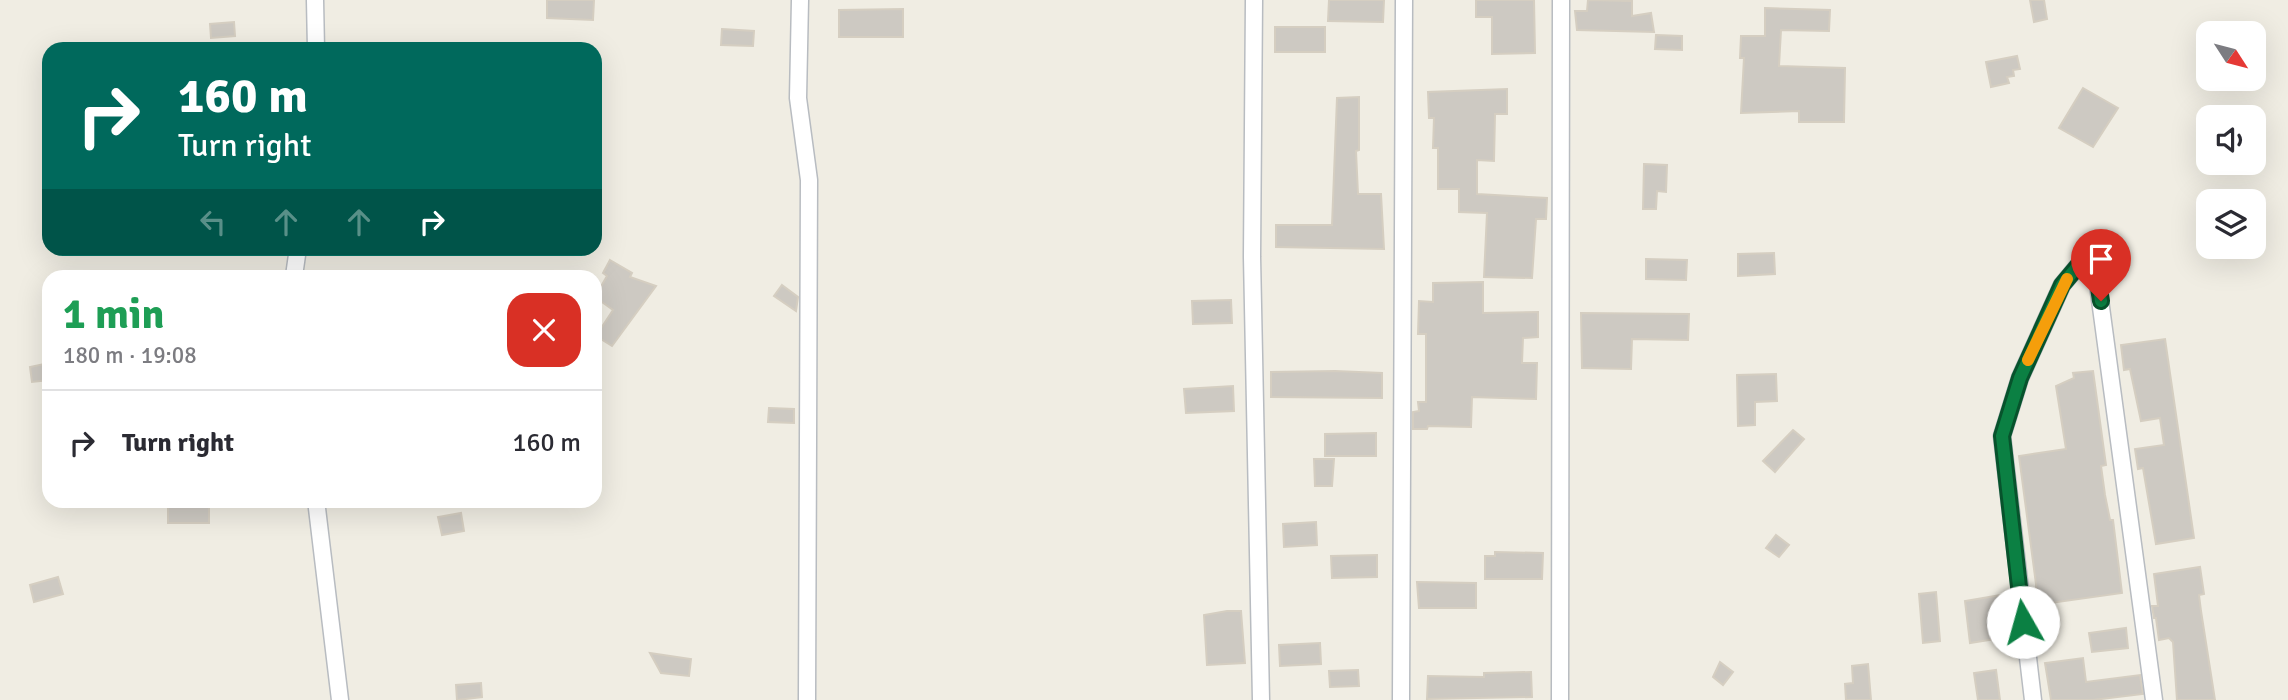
<!DOCTYPE html>
<html lang="en">
<head>
<meta charset="utf-8">
<style>
	:root { --surface:#fff; --page:#f7f7f7; --text:#2b2b33; --muted:#7c7c81; --line:#e1e1e2 }
	body { margin:0; font-family:Signika,sans-serif; background:var(--page); color:var(--text); height:100vh; display:flex; flex-direction:column; font-size:26px; white-space:nowrap }
	* { box-sizing:border-box; margin:0 }
	p { font-size:23px; color:var(--muted) }
	.icon { flex:none; width:38px; height:38px; fill:none; stroke:currentColor; stroke-width:2; stroke-linecap:round; stroke-linejoin:round }
	.map { position:relative; flex:1; overflow:hidden }
	.drawer { position:absolute; left:42px; top:270px; width:560px; height:238px; display:flex; flex-direction:column; background:var(--surface); border-radius:21px; box-shadow:0 7px 28px #0002 }
	.drawer>* { flex:none }
	.hud { position:absolute; left:42px; top:42px; width:560px; height:214px; border-radius:21px; box-shadow:0 7px 28px #0002; background:#00695c; color:#fff; overflow:hidden }
	.needle { width:46px; rotate:126deg }
	.fabs { position:absolute; left:2196px; top:21px; display:grid; gap:14px }
	.fabs a { display:grid; place-items:center; width:70px; height:70px; border-radius:14px; background:var(--surface); box-shadow:0 7px 28px #0002; font-size:35px }
	.pin { position:absolute; display:grid; place-items:center; width:60px; height:60px; color:#fff; margin:-72px -30px; border-radius:50% 50% 50% 0; rotate:-45deg; box-shadow:0 0 7px #0007 }
	.pin .icon { rotate:45deg }
	.me { position:absolute; width:77px; margin:-38px; rotate:353deg; stroke-linejoin:round; filter:drop-shadow(0 0 5px #0008) }
	.turn { display:flex; align-items:center; gap:24px; height:147px; padding:0 21px; font-size:32px }
	.turn .icon { width:91px; height:91px; stroke-width:2.5 }
	.turn b { display:block; font-size:49px; line-height:60px }
	.lanes { display:flex; align-items:center; height:66px; padding:0 21px; background:#0003; justify-content:center; gap:35px; direction:ltr }
	.lanes .off { opacity:.35 }
	.round { display:grid; place-items:center; flex:none; width:74px; height:74px; border-radius:21px; background:var(--page) }
	.summary { display:flex; align-items:center; justify-content:space-between; height:119px; padding:0 21px }
	h1 { font-size:42px; font-weight:700; line-height:52px; color:#1e9e55 }
	ul { padding:0; list-style:none }
	li { display:flex; align-items:center; gap:21px; height:105px; padding:0 21px; border-top:2px solid var(--line) }
	li div { flex:1 }
	li b { display:block; font-size:26px }
	li em { font-style:normal }
	.map>svg:first-child { display:block }
	.building { fill:#cdc9c2; stroke:#d5cec1; stroke-width:2 }
	.lines { fill:none; stroke-linecap:round; stroke-linejoin:round }
	.minor-casing { stroke:#b8bcc1; stroke-width:19 }
	.minor { stroke:#fff; stroke-width:16 }
	.route-casing { stroke:#07532c; stroke-width:18 }
	.route { stroke:#0b8043; stroke-width:12 }
	.slow { stroke:#f59e0b; stroke-width:12 }
</style>
</head>
<body>
<div class="map">
<svg width="2288" height="700" viewBox="0 0 2288 700">
	<rect width="100%" height="100%" fill="#f0ede3"/>
	<g class="building">
		<polygon points="547,0 594,0 593,20 547,18"/>
		<polygon points="1329,0 1384,0 1383,22 1328,21"/>
		<polygon points="1476,0 1534,0 1535,53 1492,54 1492,17 1476,17"/>
		<polygon points="1588,0 1632,1 1632,16 1651,13 1654,32 1577,30 1575,11 1587,11"/>
		<polygon points="2030,0 2044,0 2047,19 2034,22"/>
		<polygon points="1765,8 1830,10 1829,31 1781,30 1779,66 1845,68 1844,122 1799,122 1799,111 1741,113 1744,58 1740,58 1741,36 1765,36"/>
		<polygon points="903,9 903,37 839,37 839,10"/>
		<polygon points="234,22 235,36 211,38 210,24"/>
		<rect x="1275" y="27" width="50" height="25"/>
		<polygon points="722,29 754,31 753,46 721,45"/>
		<polygon points="1656,35 1682,36 1682,50 1655,49"/>
		<polygon points="2017,56 2020,69 2013,70 2014,76 2007,77 2009,83 1991,87 1986,62"/>
		<polygon points="2083,88 2118,108 2093,147 2059,128"/>
		<polygon points="1507,89 1507,114 1495,114 1494,161 1477,160 1477,194 1547,198 1546,219 1536,219 1532,278 1484,277 1487,213 1459,212 1459,189 1438,189 1438,148 1433,148 1434,118 1429,118 1428,92"/>
		<polygon points="1359,97 1359,150 1356,151 1358,194 1381,194 1384,249 1276,247 1276,225 1332,225 1337,98"/>
		<polygon points="1644,164 1667,165 1666,192 1657,191 1656,209 1643,209"/>
		<polygon points="1774,253 1775,274 1738,276 1738,254"/>
		<polygon points="1646,259 1687,260 1686,280 1646,279"/>
		<polygon points="610,260 632,273 630,277 656,286 612,346 596,336 613,310 595,297 607,276 603,273"/>
		<polygon points="1483,282 1483,313 1538,312 1538,337 1523,338 1522,363 1537,363 1536,399 1472,397 1471,427 1428,426 1427,429 1413,429 1413,412 1419,411 1418,402 1426,402 1426,334 1418,334 1419,301 1433,302 1433,283"/>
		<polygon points="782,285 798,297 796,311 774,296"/>
		<polygon points="1231,300 1232,323 1193,324 1192,301"/>
		<polygon points="1581,313 1689,314 1688,340 1632,339 1631,369 1582,368"/>
		<polygon points="2165,339 2194,538 2156,544 2143,468 2138,469 2135,449 2164,445 2160,418 2141,421 2130,369 2124,370 2121,345"/>
		<polygon points="49,363 49,380 32,382 30,367"/>
		<polygon points="1335,371 1382,373 1382,398 1271,397 1271,372"/>
		<polygon points="2093,371 2106,465 2101,466 2105,495 2110,520 2113,520 2122,593 2050,603 2053,629 2035,631 2033,612 2037,611 2036,584 2019,456 2066,449 2056,386 2074,378 2073,373"/>
		<polygon points="1776,374 1777,401 1755,402 1755,425 1738,426 1737,375"/>
		<polygon points="1233,386 1234,411 1186,413 1184,389"/>
		<polygon points="769,408 794,409 794,423 768,422"/>
		<polygon points="1793,430 1804,439 1775,472 1763,461"/>
		<polygon points="1376,433 1376,456 1325,456 1325,434"/>
		<polygon points="1314,459 1334,459 1332,486 1315,486"/>
		<rect x="168" y="503" width="41" height="20"/>
		<polygon points="461,513 464,531 442,535 438,517"/>
		<polygon points="1316,522 1317,545 1284,547 1283,524"/>
		<polygon points="1776,535 1789,545 1779,557 1766,548"/>
		<polygon points="1495,552 1543,553 1542,579 1485,579 1485,556 1495,556"/>
		<polygon points="1377,555 1377,577 1332,578 1331,556"/>
		<polygon points="2200,567 2204,594 2199,595 2201,611 2215,700 2177,700 2173,642 2169,638 2159,640 2156,618 2154,618 2152,606 2158,606 2154,574"/>
		<polygon points="58,577 63,594 34,602 30,585"/>
		<polygon points="1417,582 1476,583 1476,608 1419,608"/>
		<polygon points="1936,592 1940,641 1923,643 1919,594"/>
		<polygon points="2001,595 2008,637 1970,643 1965,601"/>
		<polygon points="1227,611 1241,611 1245,663 1207,665 1204,615"/>
		<polygon points="2126,628 2128,648 2092,652 2089,633"/>
		<polygon points="1320,643 1321,664 1280,666 1279,645"/>
		<polygon points="650,653 691,659 689,676 661,673"/>
		<polygon points="2083,658 2086,682 2140,675 2143,694 2093,700 2051,700 2045,663"/>
		<polygon points="1720,662 1733,672 1723,685 1713,677"/>
		<polygon points="1868,664 1871,700 1846,700 1845,684 1853,683 1852,666"/>
		<polygon points="1358,670 1359,686 1330,687 1329,671"/>
		<polygon points="1996,670 2000,700 1978,700 1974,673"/>
		<polygon points="1531,672 1532,697 1427,699 1428,676 1484,677 1484,673"/>
		<polygon points="481,683 482,697 457,700 456,685"/>
	</g>
	<g class="lines">
		<g class="minor-casing">
			<g id="minor">
				<polyline points="315,0 316,49"/>
				<polyline points="800,0 798,98 809,180 807,700"/>
				<polyline points="1254,0 1252,257 1261,700"/>
				<polyline points="2093,248 2154,700"/>
				<polyline points="294,276 298,248"/>
				<polyline points="316,500 340,700"/>
				<polyline points="1401,700 1404,0"/>
				<polyline points="1560,700 1561,0"/>
				<polyline points="2033,700 2002,436 2020,378 2062,285 2093,248"/>
			</g>
		</g>
		<use href="#minor" class="minor"/>
	</g>
	<g class="lines">
		<g class="route-casing">
			<polyline id="route" points="2023,622 2002,436 2020,378 2062,285 2093,248 2101,301"/>
		</g>
		<use href="#route" class="route"/>
		<polyline class="slow" points="2028,360 2067,279"/>
	</g>
</svg>
<div class="fabs">
<a><svg class="needle" viewBox="-14 -14 28 28"><path d="M0-13l5 13h-10z" fill="#e53935"/><path d="M0 13l5-13h-10z" fill="#7c7c81"/></svg></a>
<a><svg class="icon" aria-label="sound" viewBox="0 0 24 24"><path d="M4 9h4l5-4v14l-5-4H4zM17 9q2 3 0 6"/></svg></a>
<a><svg class="icon" aria-label="layers" viewBox="0 0 24 24"><path d="M12 4l9 5-9 5-9-5zM3 14l9 5 9-5"/></svg></a>
</div>
<div class="pin" style="left:2101px;top:301px;background:#d93025"><svg class="icon" aria-label="arrive" viewBox="0 0 24 24"><path d="M6 21V4h12l-3 4 3 4H6"/></svg></div>
<svg class="me" style="left:2023px;top:622px" viewBox="-20 -20 40 40"><circle r="19" fill="#fff"/><path d="M0-13L10 11 0 6-10 11z" fill="#0b8043"/></svg>
<div class="hud">
<div class="turn"><svg class="icon" aria-label="right" viewBox="0 0 24 24"><path d="M7 20v-9h11M14 6l5 5-5 5"/></svg><div><b>160 m</b>Turn right</div></div>
<div class="lanes"><svg class="icon off" aria-label="left" viewBox="0 0 24 24"><path d="M17 20v-9H6M10 6l-5 5 5 5"/></svg><svg class="icon off" aria-label="ahead" viewBox="0 0 24 24"><path d="M12 20V5M6 11l6-6 6 6"/></svg><svg class="icon off" aria-label="ahead" viewBox="0 0 24 24"><path d="M12 20V5M6 11l6-6 6 6"/></svg><svg class="icon" aria-label="right" viewBox="0 0 24 24"><path d="M7 20v-9h11M14 6l5 5-5 5"/></svg></div>
</div>
<section class="drawer">
<div class="summary"><div><h1>1 min</h1><p>180 m · 19:08</p></div><a class="round" style="background:#d93025;color:#fff"><svg class="icon" aria-label="close" viewBox="0 0 24 24"><path d="M6 6l12 12M18 6L6 18"/></svg></a></div>
<ul>
<li><svg class="icon" aria-label="right" viewBox="0 0 24 24"><path d="M7 20v-9h11M14 6l5 5-5 5"/></svg><div><b>Turn right</b></div><em>160 m</em></li>
</ul>
</section>
</div>
</body>
</html>
